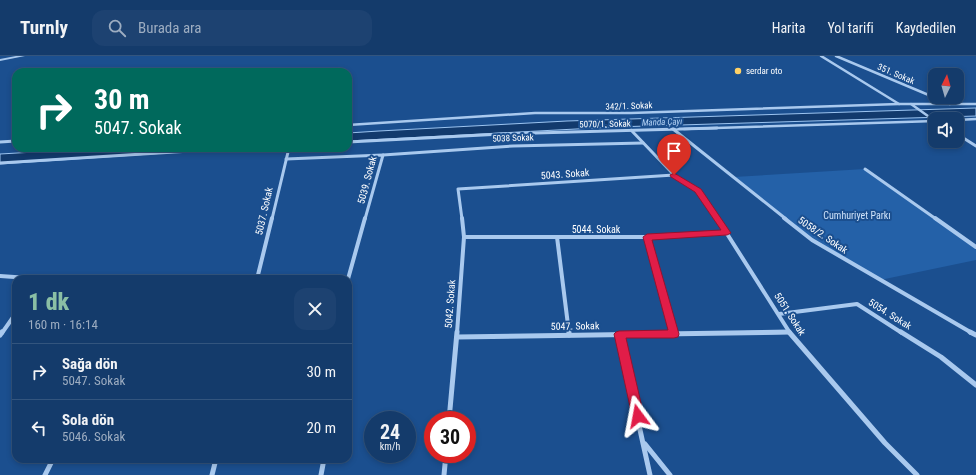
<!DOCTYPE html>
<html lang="tr">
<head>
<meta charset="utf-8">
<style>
	:root { --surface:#143b6b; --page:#1d4271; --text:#f1f3f6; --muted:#9dadc1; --line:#33557e; --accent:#8abfa5 }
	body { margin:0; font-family:"Roboto Condensed",sans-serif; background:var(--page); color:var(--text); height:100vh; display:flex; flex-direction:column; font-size:15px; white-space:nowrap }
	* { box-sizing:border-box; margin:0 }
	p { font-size:13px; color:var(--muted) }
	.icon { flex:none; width:22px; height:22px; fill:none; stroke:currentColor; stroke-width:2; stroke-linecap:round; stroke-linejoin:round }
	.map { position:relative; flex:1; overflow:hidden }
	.sheet { position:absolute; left:12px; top:219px; width:340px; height:188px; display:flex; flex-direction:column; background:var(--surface); border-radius:12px; box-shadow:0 2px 6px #0003,0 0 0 1px var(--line) }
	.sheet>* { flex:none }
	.banner { position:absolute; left:12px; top:12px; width:340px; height:84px; border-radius:12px; box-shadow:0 2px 6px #0003,0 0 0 1px var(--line); background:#00695c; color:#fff; overflow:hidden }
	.needle { width:26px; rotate:5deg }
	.fabs { position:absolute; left:928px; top:12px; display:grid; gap:8px }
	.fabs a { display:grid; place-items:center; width:36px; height:36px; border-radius:8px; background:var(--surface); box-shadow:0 2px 6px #0003,0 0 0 1px var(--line); font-size:20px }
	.speed { position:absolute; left:364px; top:355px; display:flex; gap:8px; font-size:20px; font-weight:700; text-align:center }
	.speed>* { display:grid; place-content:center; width:52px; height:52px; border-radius:50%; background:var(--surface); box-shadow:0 2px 6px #0003,0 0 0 1px var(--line); line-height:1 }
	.speed small { font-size:10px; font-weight:400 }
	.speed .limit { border:6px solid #d22; background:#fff; color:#111 }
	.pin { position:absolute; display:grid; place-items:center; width:34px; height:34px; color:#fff; margin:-41px -17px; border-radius:50% 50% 50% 0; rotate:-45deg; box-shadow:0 0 4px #0007 }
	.pin .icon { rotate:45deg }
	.me { position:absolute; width:44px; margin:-22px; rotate:347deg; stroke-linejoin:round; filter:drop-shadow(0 0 3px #0008) }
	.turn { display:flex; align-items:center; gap:14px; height:84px; padding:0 16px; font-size:18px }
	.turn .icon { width:52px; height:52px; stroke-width:2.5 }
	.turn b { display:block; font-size:28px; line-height:34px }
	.round { display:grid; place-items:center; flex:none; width:42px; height:42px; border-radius:12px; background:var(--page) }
	.summary { display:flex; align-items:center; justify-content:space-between; height:68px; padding:0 16px }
	h1 { font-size:24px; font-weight:800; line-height:30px; color:var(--accent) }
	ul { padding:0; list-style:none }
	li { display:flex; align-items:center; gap:12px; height:56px; padding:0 16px; border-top:1px solid var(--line) }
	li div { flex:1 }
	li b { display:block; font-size:15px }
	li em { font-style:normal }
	header { display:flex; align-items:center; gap:24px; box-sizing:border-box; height:56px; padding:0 20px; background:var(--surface); border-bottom:1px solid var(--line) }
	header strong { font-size:19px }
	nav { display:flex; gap:22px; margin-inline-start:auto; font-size:14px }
	.search { width:280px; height:36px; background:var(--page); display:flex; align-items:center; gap:10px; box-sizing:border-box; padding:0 14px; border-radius:12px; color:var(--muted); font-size:15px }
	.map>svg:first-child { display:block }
	.green { fill:#2461a8 }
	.water { fill:#123a6d; stroke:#9cc4f0 }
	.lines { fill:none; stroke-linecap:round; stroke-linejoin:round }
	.minor-far3 { stroke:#a9c9ee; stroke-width:2.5 }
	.minor-far2 { stroke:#a9c9ee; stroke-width:3 }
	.minor-far1 { stroke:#a9c9ee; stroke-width:4 }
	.minor { stroke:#a9c9ee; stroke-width:5 }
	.tertiary { fill:#a9c9ee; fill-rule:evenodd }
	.route { fill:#e11d48; stroke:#92132f }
	.poi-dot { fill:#ffd166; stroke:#1b4f8f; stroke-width:1.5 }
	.labels { text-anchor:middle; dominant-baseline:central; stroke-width:4; stroke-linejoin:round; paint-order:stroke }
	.far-poi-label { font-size:9px; fill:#fff; stroke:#1b4f8f; text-anchor:start }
	.far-street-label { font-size:9px; fill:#fff; stroke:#1b4f8f }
	.far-water-label { font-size:9px; font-style:italic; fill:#b5d3f5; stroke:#1b4f8f }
	.street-label { font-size:10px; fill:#fff; stroke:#1b4f8f }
	.park-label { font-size:10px; fill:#cfe3fa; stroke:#1b4f8f }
</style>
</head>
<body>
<header>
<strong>Turnly</strong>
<div class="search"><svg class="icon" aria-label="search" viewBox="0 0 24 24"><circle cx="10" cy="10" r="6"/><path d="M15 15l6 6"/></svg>Burada ara</div>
<nav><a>Harita</a><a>Yol tarifi</a><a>Kaydedilen</a></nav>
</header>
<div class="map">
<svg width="976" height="419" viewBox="0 0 976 419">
	<rect width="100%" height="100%" fill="#1b4f8f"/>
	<polygon class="green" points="865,113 976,191 976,204 880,224 797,172 734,121"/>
	<g class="water">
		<polygon points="976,52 976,60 614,71 348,85 348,77 379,75 567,65"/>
		<polygon points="105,92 241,92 0,108 0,98"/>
	</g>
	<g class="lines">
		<g class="minor-far3">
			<polyline points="821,0 899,48"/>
			<polyline points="836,0 950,48"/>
			<polyline points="911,48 935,65"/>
			<polyline points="957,64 976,63"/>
			<polyline points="348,69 535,57 631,57 899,48 976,48"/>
			<polyline points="684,73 935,65"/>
		</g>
		<g class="minor-far2">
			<polyline points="673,73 786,163"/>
			<polyline points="631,74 674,119 698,135 717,163"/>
			<polyline points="957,78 976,90"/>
			<polyline points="0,86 16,85"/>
			<polyline points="348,86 502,78 717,72"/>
			<polyline points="383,99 513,90 643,87"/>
			<polyline points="286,103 383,99 365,163"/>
			<polyline points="0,107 238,92"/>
			<polyline points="865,113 936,163"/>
			<polyline points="272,163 289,92"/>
			<polyline points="462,163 458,133 674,119"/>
		</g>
		<g class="minor-far1">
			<polyline points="717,162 790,277"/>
			<polyline points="784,162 812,184 972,277"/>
			<polyline points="935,162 976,191"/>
			<polyline points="464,181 647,181 727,177"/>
			<polyline points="557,181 569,277"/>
			<polyline points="647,181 674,277"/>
			<polyline points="0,220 43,223"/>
			<polyline points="257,223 272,162"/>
			<polyline points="348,223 365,162"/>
			<polyline points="779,258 857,248 902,277"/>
			<polyline points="2,277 16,257"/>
			<polyline points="457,277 464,181 462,162"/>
			<polyline points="743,277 789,276"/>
		</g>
		<g class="minor">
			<polyline points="569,276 569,279"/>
			<polyline points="673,276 674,278"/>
			<polyline points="789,276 885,387 917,419"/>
			<polyline points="901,276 941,301 976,329"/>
			<polyline points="970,276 976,279"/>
			<polyline points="0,279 2,276"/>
			<polyline points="619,279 650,419"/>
			<polyline points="457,281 789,276"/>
			<polyline points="449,364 457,276"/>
			<polyline points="645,388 670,419"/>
			<polyline points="45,419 53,403"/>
			<polyline points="212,419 216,403"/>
			<polyline points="321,419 324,403"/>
			<polyline points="444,419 446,398"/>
		</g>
		<polygon class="tertiary" points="16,0 25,0 0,5 0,3"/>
	</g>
	<polygon class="route" points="674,117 701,133 731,177 727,179 652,184 679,278 678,281 674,282 626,282 644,360 643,364 638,366 634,364 632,360 614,278 616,276 619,275 668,274 643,181 647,178 721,174 695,136 671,121 670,119"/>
	<circle class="poi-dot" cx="738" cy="15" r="4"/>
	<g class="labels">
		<g class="far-poi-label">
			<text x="746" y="15">serdar oto</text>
		</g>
		<g class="far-street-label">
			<text transform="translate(896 18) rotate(23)">351. Sokak</text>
			<text transform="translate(629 50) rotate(-2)">342/1. Sokak</text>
			<text transform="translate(605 68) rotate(-1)">5070/1. Sokak</text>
			<text transform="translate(513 82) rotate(-2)">5038 Sokak</text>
		</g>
		<g class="far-water-label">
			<text transform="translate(662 66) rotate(-2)">Manda Çayı</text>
		</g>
		<g class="street-label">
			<text transform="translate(565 118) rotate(-4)">5043. Sokak</text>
			<text transform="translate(367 124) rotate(-75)">5039. Sokak</text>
			<text transform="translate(264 155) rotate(-77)">5037. Sokak</text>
			<text x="596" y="173">5044. Sokak</text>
			<text transform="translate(823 179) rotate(34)">5058/2. Sokak</text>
			<text transform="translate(450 248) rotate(-86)">5042. Sokak</text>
			<text transform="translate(790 258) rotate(57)">5051. Sokak</text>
			<text transform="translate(890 258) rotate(32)">5054. Sokak</text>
			<text transform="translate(575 270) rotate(-1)">5047. Sokak</text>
		</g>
		<g class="park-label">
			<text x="857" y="159">Cumhuriyet Parkı</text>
		</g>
	</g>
</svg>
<div class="fabs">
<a><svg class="needle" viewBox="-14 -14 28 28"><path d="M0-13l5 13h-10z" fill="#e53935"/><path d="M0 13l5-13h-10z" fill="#9dadc1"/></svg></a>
<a><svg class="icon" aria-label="sound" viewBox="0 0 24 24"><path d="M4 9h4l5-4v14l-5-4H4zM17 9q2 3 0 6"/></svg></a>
</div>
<div class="speed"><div>24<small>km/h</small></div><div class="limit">30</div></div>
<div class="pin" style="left:674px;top:119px;background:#d93025"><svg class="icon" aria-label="arrive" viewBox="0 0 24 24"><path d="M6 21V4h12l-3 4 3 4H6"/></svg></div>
<svg class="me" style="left:638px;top:360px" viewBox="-20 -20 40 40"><path d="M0-17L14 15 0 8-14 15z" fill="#e11d48" stroke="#fff" stroke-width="4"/></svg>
<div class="banner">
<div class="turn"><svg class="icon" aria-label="right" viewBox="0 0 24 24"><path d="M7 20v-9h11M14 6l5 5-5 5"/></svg><div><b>30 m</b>5047. Sokak</div></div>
</div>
<section class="sheet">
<div class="summary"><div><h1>1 dk</h1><p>160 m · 16:14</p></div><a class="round"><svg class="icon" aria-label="close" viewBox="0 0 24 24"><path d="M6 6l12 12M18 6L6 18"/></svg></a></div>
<ul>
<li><svg class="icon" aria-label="right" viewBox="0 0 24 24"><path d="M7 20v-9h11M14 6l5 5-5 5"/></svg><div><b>Sağa dön</b><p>5047. Sokak</p></div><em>30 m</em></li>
<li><svg class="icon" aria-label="left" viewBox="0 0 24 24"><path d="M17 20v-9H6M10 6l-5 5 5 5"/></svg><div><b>Sola dön</b><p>5046. Sokak</p></div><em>20 m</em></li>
</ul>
</section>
</div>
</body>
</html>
